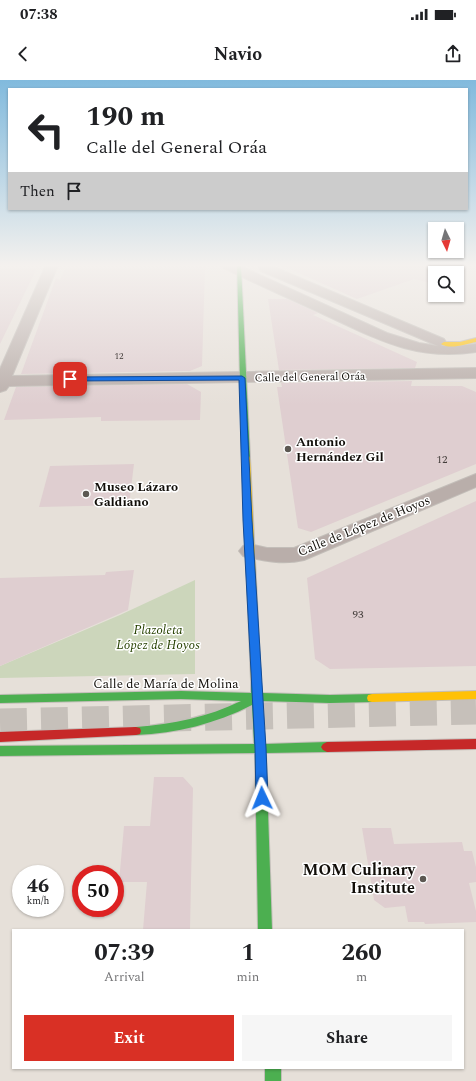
<!DOCTYPE html>
<html lang="en">
<head>
<meta charset="utf-8">
<style>
	:root { --surface:#fff; --page:#f6f6f6; --text:#202124; --muted:#757577; --accent:#d93025 }
	body { margin:0; font-family:Spectral,serif; background:var(--page); color:var(--text); height:100vh; display:flex; flex-direction:column; font-size:15px; white-space:nowrap }
	* { box-sizing:border-box; margin:0 }
	p { font-size:13px; color:var(--muted) }
	.icon { flex:none; width:22px; height:22px; fill:none; stroke:currentColor; stroke-width:2; stroke-linecap:round; stroke-linejoin:round }
	.map { position:relative; flex:1; overflow:hidden }
	.side { position:absolute; left:12px; top:849px; width:452px; height:140px; display:flex; flex-direction:column; background:var(--surface); border-radius:0px; box-shadow:0 1px 3px #0004 }
	.side>* { flex:none }
	.hud { position:absolute; left:8px; top:8px; width:460px; height:122px; border-radius:0px; box-shadow:0 1px 3px #0004; background:#fff; color:var(--text); overflow:hidden }
	.needle { width:26px; rotate:175deg }
	.fabs { position:absolute; left:428px; top:142px; display:grid; gap:8px }
	.fabs a { display:grid; place-items:center; width:36px; height:36px; border-radius:0px; background:var(--surface); box-shadow:0 1px 3px #0004; font-size:20px }
	.speed { position:absolute; left:12px; top:785px; display:flex; gap:8px; font-size:20px; font-weight:700; text-align:center }
	.speed>* { display:grid; place-content:center; width:52px; height:52px; border-radius:50%; background:var(--surface); box-shadow:0 1px 3px #0004; line-height:1 }
	.speed small { font-size:10px; font-weight:400 }
	.speed .limit { border:6px solid #d22; background:#fff; color:#111 }
	.pin { position:absolute; display:grid; place-items:center; width:34px; height:34px; color:#fff; margin:-17px; border-radius:8px; box-shadow:0 2px 6px #0006 }
	.me { position:absolute; width:44px; margin:-22px; rotate:358deg; stroke-linejoin:round; filter:drop-shadow(0 0 3px #0008) }
	.turn { display:flex; align-items:center; gap:14px; height:84px; padding:0 12px; font-size:18px }
	.turn .icon { width:52px; height:52px; stroke-width:2.5 }
	.turn b { display:block; font-size:28px; line-height:34px }
	.then { display:flex; align-items:center; height:38px; padding:0 12px; background:#0003; gap:8px; font-size:15px }
	.eta { display:flex; justify-content:space-evenly; align-items:center; height:68px; text-align:center }
	.eta b { font-size:24px; font-weight:700; line-height:28px }
	.cta { display:flex; gap:8px; margin-top:auto; padding:8px 12px }
	.cta a { flex:1; height:46px; border-radius:0px; background:var(--accent); color:#fff; font-size:16px; font-weight:700; line-height:46px; text-align:center }
	.cta a+a { background:var(--page); color:var(--text) }
	.status { display:flex; justify-content:space-between; align-items:center; height:28px; padding:0 20px; background:var(--surface); direction:ltr }
	.status svg { height:11px; fill:currentColor }
	header { display:flex; justify-content:space-between; align-items:center; height:52px; padding:0 12px; background:var(--surface); font-size:18px; font-weight:700 }
	.map>svg:first-child { display:block }
	.green { fill:#ccd6bb }
	.building { fill:#dfced0 }
	.lines { fill:none; stroke-linecap:round; stroke-linejoin:round }
	.primary-tunnel { stroke:#c6c0ba; stroke-width:27; stroke-dasharray:27 14; stroke-linecap:butt }
	.street-casing { stroke:#c3beb9; stroke-width:2 }
	.fast-casing { stroke:#c3beb9; stroke-width:2 }
	.slow-casing { stroke:#c3beb9; stroke-width:2 }
	.jam-casing { stroke:#c3beb9; stroke-width:2 }
	.street { fill:#b9aeaa; fill-rule:evenodd }
	.fast { fill:#4caf50; fill-rule:evenodd }
	.slow { fill:#ffc107; fill-rule:evenodd }
	.jam { fill:#c62828; fill-rule:evenodd }
	.route { fill:#1a73e8; stroke:#114b97 }
	.poi-dot { fill:#5c5852; stroke:#fff; stroke-width:1.5 }
	.labels { text-anchor:middle; dominant-baseline:central; stroke-width:3; stroke-linejoin:round; paint-order:stroke }
	.far-number-label { font-size:9px; fill:#443e3b }
	.far-street-label { font-size:11px; fill:#110e09; stroke:#fff }
	.number-label { font-size:11px; fill:#443e3b }
	.poi-label { font-size:13px; font-weight:bold; fill:#110e09; stroke:#fff; text-anchor:start }
	.street-label { font-size:13px; fill:#110e09; stroke:#fff }
	.park-label { font-size:13px; font-style:italic; fill:#264100; stroke:#fff }
	.near-poi-label { font-size:16px; font-weight:bold; fill:#110e09; stroke:#fff; text-anchor:end }
</style>
</head>
<body>
<div class="status"><b>07:38</b><svg viewBox="0 0 49 12"><path d="M0 12V9h3v3zM5 12V6h3v6zM10 12V3h3v9zM15 12V0h3v12zM26 1h20v11H26zM47 4h2v5h-2z"/></svg></div>
<header><svg class="icon" aria-label="back" viewBox="0 0 24 24"><path d="M15 5l-7 7 7 7"/></svg>Navio<svg class="icon" aria-label="share" viewBox="0 0 24 24"><path d="M12 15V3M7 8l5-5 5 5M5 13v7h14v-7"/></svg></header>
<div class="map">
<svg width="476" height="1001" viewBox="0 0 476 1001">
	<rect width="100%" height="100%" fill="#e6e0d9"/>
	<polygon class="green" points="195,500 195,594 0,598 0,586 120,535"/>
	<g class="building">
		<polygon points="281,185 446,185 452,193 435,193 435,204 414,199 357,219"/>
		<polygon points="205,187 202,286 190,291 21,294 56,198 60,200 64,190 70,188"/>
		<polygon points="37,188 0,264 0,189"/>
		<polygon points="268,219 287,219 318,233 313,235 417,282 415,288 279,290"/>
		<polygon points="412,301 411,306 462,306 476,312 476,384 311,452 298,448 277,307 282,307 281,303"/>
		<polygon points="187,304 201,312 200,340 101,341 101,337 4,340 16,307"/>
		<polygon points="134,384 129,425 39,427 50,386"/>
		<polygon points="476,421 476,586 330,589 315,579 307,498"/>
		<polygon points="134,490 128,530 0,586 0,498 105,495 106,492"/>
		<polygon points="154,697 183,697 193,708 190,849 143,850 147,802 119,802 124,746 150,746"/>
		<polygon points="362,748 391,748 394,764 462,762 464,771 472,771 476,787 476,802 469,803 476,831 476,842 425,844 424,842 408,842 405,826 385,828 374,820"/>
	</g>
	<g class="lines">
		<polyline class="primary-tunnel" points="0,642 476,631"/>
		<g class="street-casing">
			<g id="street">
				<polygon points="46,185 58,185 12,296 476,288 476,298 9,306 6,310 0,312 0,289"/>
				<path d="M222,185H238L387,253L419,263L438,266L261,191L259,188L261,185H269L444,259L446,262L444,265L440,266H456L476,264V272C414,281 377,259 323,234C290,219 256,204 224,188Z"/>
				<path d="M476,394V407L304,480C284,485 263,481 243,476L239,471L243,466L250,464L267,468H294Z"/>
			</g>
		</g>
		<g class="fast-casing">
			<g id="fast">
				<polygon points="237,185 241,185 250,378 246,380 242,378"/>
				<path d="M256,597L260,598L262,613L330,615L372,614L376,615L377,618L376,621L372,622L330,623L262,621L265,664L327,662L331,664L333,667L331,670L327,672L266,673L272,850H258L255,673L0,676V666L254,664L252,625C215,644 177,653 136,655L132,654L131,651L132,648L136,647C173,644 208,637 241,621L181,619L0,623V615L181,611L251,613V601L252,598Z"/>
				<rect x="265" y="988" width="16" height="13"/>
			</g>
		</g>
		<g class="slow-casing">
			<g id="slow">
				<path d="M476,258V262C466,264 450,270 441,264L444,262H460Z"/>
				<polygon points="243,376 249,376 250,378 261,601 260,604 256,605 252,604 251,601 242,378"/>
				<polygon points="476,611 476,619 372,622 368,621 367,618 368,615 372,614"/>
			</g>
		</g>
		<g class="jam-casing">
			<g id="jam">
				<polygon points="136,647 140,648 141,651 140,654 136,655 0,662 0,652"/>
				<polygon points="476,659 476,669 327,672 323,670 321,667 323,664 327,662"/>
			</g>
		</g>
		<use href="#street" class="street"/>
		<use href="#fast" class="fast"/>
		<use href="#slow" class="slow"/>
		<use href="#jam" class="jam"/>
	</g>
	<linearGradient id="sky" x2="0" y2="1"><stop stop-color="#81badd"/><stop offset="0.57" stop-color="#f4f1ee"/><stop offset="1" stop-color="#f4f1ee" stop-opacity="0"/></linearGradient>
	<rect width="476" height="325" fill="url(#sky)"/>
	<polygon class="route" points="242,296 245,298 252,440 266,668 268,718 266,722 262,723 258,722 256,718 255,668 243,440 239,300 70,301 67,299 70,297"/>
	<g class="poi-dot">
		<circle cx="288" cy="369" r="4"/>
		<circle cx="86" cy="414" r="4"/>
		<circle cx="423" cy="799" r="4"/>
	</g>
	<g class="labels">
		<g class="far-number-label">
			<text x="119" y="276">12</text>
		</g>
		<g class="far-street-label">
			<text transform="translate(310 297) rotate(-1)">Calle del General Oráa</text>
		</g>
		<g class="number-label">
			<text x="442" y="379">12</text>
			<text x="358" y="534">93</text>
		</g>
		<g class="poi-label">
			<text x="296" y="362">Antonio<tspan x="296" dy="15">Hernández Gil</tspan></text>
			<text x="94" y="407">Museo Lázaro<tspan x="94" dy="15">Galdiano</tspan></text>
		</g>
		<g class="street-label">
			<text transform="translate(364 446) rotate(-22)">Calle de López de Hoyos</text>
			<text x="166" y="604">Calle de María de Molina</text>
		</g>
		<g class="park-label">
			<text x="158" y="550">Plazoleta<tspan x="158" dy="15">López de Hoyos</tspan></text>
		</g>
		<g class="near-poi-label">
			<text x="415" y="790">MOM Culinary<tspan x="415" dy="18">Institute</tspan></text>
		</g>
	</g>
</svg>
<div class="fabs">
<a><svg class="needle" viewBox="-14 -14 28 28"><path d="M0-13l5 13h-10z" fill="#e53935"/><path d="M0 13l5-13h-10z" fill="#757577"/></svg></a>
<a><svg class="icon" aria-label="search" viewBox="0 0 24 24"><circle cx="10" cy="10" r="6"/><path d="M15 15l6 6"/></svg></a>
</div>
<div class="speed"><div>46<small>km/h</small></div><div class="limit">50</div></div>
<div class="pin" style="left:70px;top:299px;background:#d93025"><svg class="icon" aria-label="arrive" viewBox="0 0 24 24"><path d="M6 21V4h12l-3 4 3 4H6"/></svg></div>
<svg class="me" style="left:262px;top:718px" viewBox="-20 -20 40 40"><path d="M0-17L14 15 0 8-14 15z" fill="#1a73e8" stroke="#fff" stroke-width="4"/></svg>
<div class="hud">
<div class="turn"><svg class="icon" aria-label="left" viewBox="0 0 24 24"><path d="M17 20v-9H6M10 6l-5 5 5 5"/></svg><div><b>190 m</b>Calle del General Oráa</div></div>
<div class="then">Then<svg class="icon" aria-label="arrive" viewBox="0 0 24 24"><path d="M6 21V4h12l-3 4 3 4H6"/></svg></div>
</div>
<section class="side">
<div class="eta">
<div><b>07:39</b><p>Arrival</p></div>
<div><b>1</b><p>min</p></div>
<div><b>260</b><p>m</p></div>
</div>
<div class="cta"><a>Exit</a><a>Share</a></div>
</section>
</div>
</body>
</html>
